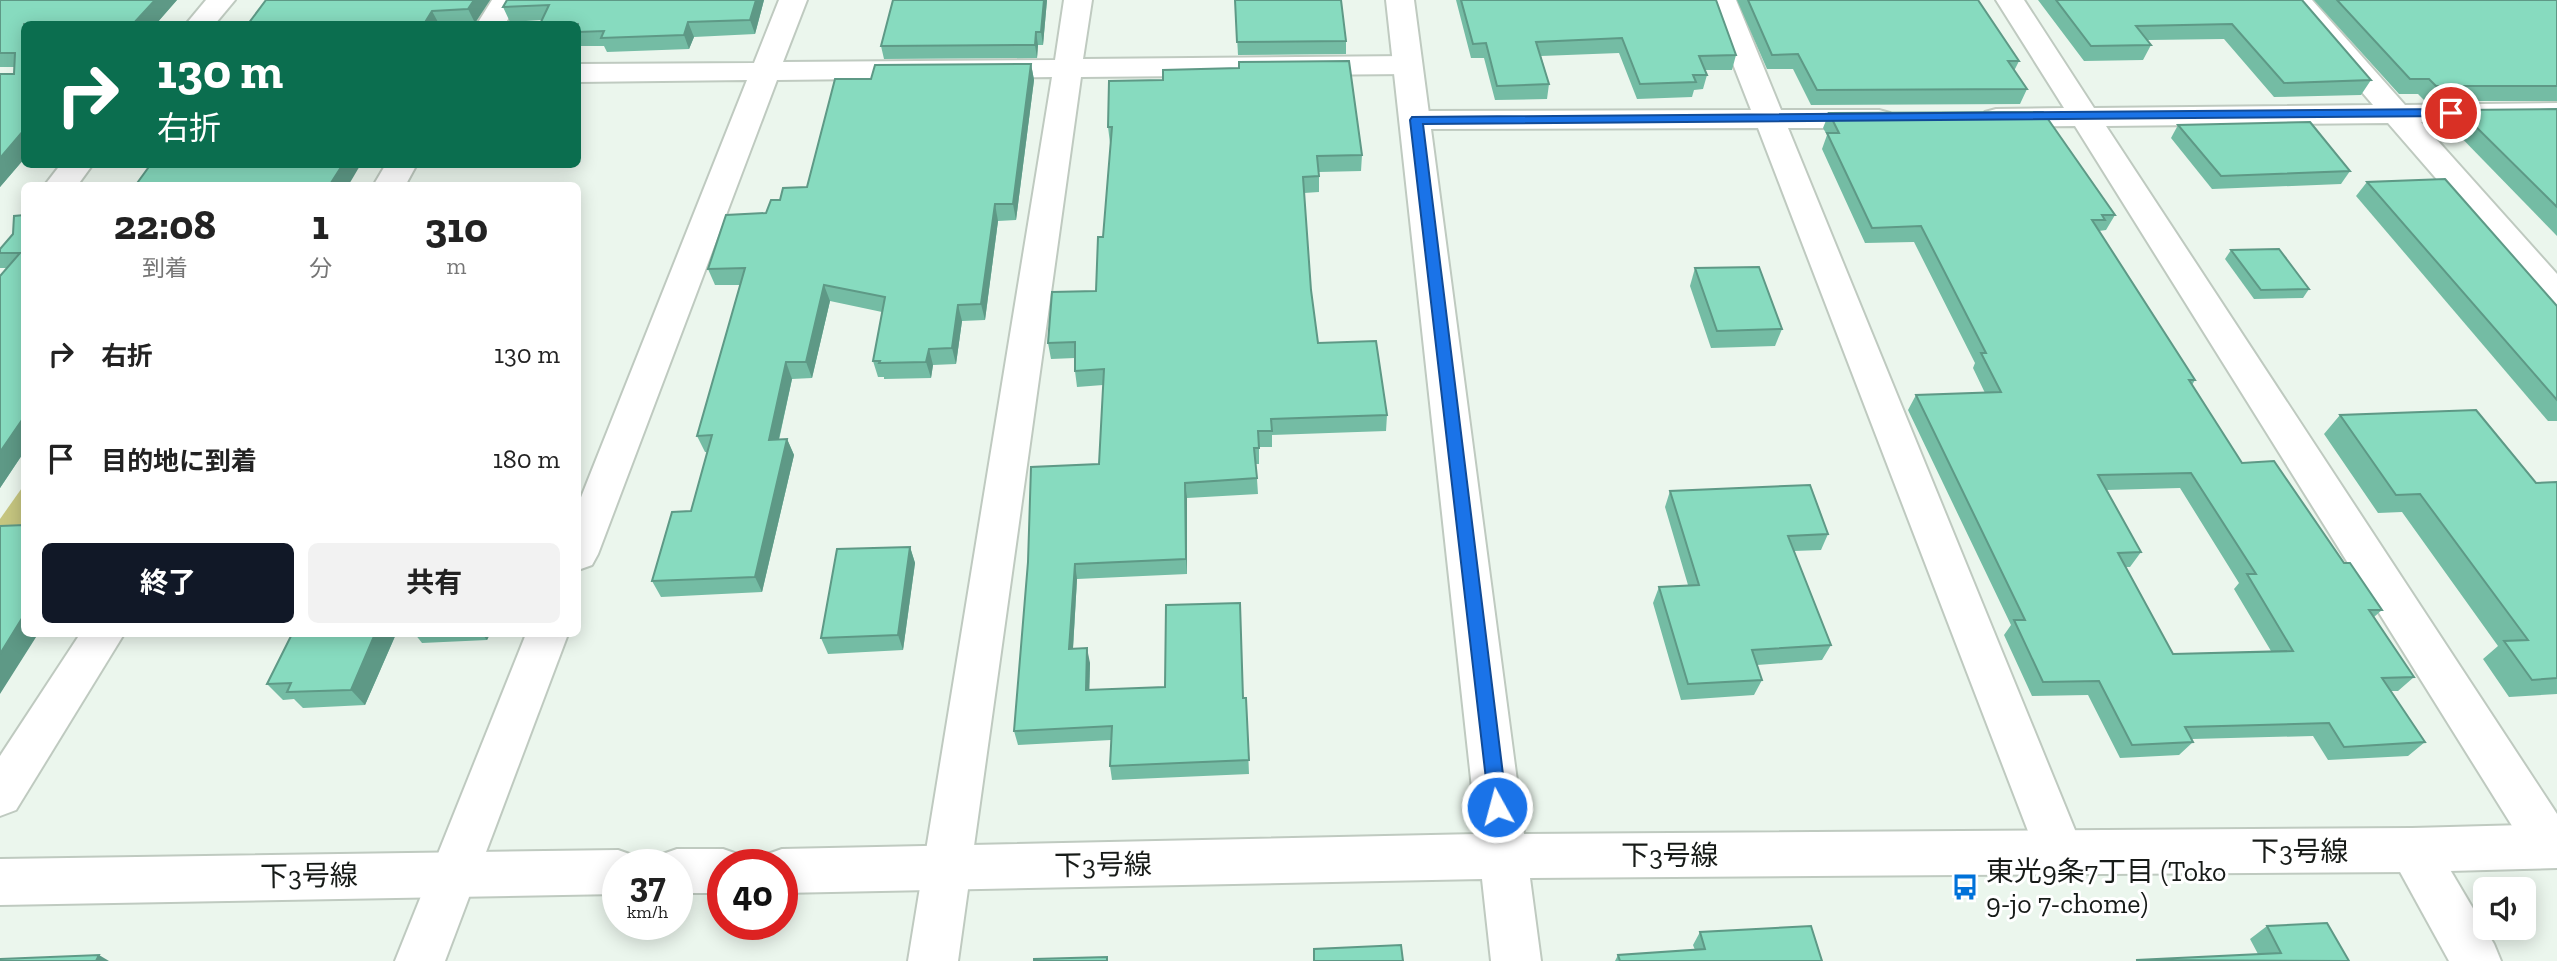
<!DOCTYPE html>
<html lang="ja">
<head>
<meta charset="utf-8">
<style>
	:root { --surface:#fff; --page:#f2f2f2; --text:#222; --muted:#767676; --accent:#111827 }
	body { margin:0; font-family:"Zilla Slab","Noto Sans JP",serif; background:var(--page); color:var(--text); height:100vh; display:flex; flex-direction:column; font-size:26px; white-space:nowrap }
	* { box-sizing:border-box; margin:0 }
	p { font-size:23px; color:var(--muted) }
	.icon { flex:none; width:38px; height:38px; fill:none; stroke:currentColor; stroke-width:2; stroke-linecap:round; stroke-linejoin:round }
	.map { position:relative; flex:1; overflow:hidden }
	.drawer { position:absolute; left:21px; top:182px; width:560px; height:455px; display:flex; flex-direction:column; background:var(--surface); border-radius:10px; box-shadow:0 4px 18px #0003 }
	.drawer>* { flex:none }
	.guide { position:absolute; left:21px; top:21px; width:560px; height:147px; border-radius:10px; box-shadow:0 4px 18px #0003; background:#0b6e4f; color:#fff; overflow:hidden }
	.controls { position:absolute; left:2473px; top:877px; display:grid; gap:14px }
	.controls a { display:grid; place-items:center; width:63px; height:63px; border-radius:10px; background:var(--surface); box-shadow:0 4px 18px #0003; font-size:35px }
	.speed { position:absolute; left:602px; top:849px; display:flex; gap:14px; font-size:35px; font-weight:700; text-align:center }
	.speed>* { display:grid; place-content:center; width:91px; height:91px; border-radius:50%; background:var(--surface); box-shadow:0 4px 18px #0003; line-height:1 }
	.speed small { font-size:18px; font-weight:400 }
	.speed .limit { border:10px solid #d22; background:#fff; color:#111 }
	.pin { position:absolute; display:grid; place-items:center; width:60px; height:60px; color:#fff; margin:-30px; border:4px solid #fff; border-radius:50%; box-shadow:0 2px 7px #0007 }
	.me { position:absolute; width:77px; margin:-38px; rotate:353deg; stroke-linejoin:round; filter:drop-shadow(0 0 5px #0008) }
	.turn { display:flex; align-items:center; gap:24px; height:147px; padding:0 21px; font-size:32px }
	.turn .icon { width:91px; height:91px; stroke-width:2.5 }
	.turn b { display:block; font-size:49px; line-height:60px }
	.eta { display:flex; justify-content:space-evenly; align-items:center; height:119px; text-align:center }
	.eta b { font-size:42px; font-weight:700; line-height:49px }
	.cta { display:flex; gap:14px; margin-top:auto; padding:14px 21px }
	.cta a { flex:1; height:80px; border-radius:10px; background:var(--accent); color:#fff; font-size:28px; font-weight:700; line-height:80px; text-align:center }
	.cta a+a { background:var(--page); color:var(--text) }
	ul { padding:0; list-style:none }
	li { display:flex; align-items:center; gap:21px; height:105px; padding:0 21px }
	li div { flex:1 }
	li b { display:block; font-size:26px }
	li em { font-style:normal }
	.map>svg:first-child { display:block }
	.green { fill:#c6c680 }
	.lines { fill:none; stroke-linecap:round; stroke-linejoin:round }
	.street-casing { stroke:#bfcac0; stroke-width:4 }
	.secondary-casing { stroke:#bfcac0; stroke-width:4 }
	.street { fill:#fff; fill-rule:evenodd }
	.secondary { fill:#fff; fill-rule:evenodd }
	.wall { fill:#74bca4; fill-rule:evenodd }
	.shaded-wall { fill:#5e9986 }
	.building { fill:#87dbbf; stroke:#5e9986; stroke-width:2; fill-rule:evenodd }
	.route { fill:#1a73e8; stroke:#114b97; stroke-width:2 }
	.labels { text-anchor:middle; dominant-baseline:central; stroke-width:6; stroke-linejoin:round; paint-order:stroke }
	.near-street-label { font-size:28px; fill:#171b18; stroke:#fff }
	.near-poi-label { font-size:28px; fill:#171b18; stroke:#fff; text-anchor:start }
</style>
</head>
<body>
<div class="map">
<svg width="2557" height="961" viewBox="0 0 2557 961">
	<rect width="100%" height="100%" fill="#ebf6ed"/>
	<polygon class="green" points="24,485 24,528 0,529 0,519"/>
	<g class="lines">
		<g class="street-casing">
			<g id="street">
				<polygon points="206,0 235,0 215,24 186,24"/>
				<polygon points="492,0 520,0 505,24 477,24"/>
				<polygon points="779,0 807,0 783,62 1055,60 1064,0 1092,0 1083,59 1408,56 1418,59 1422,65 1418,71 1408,74 1081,77 958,961 908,961 1052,77 777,80 598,554 592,565 578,570 578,505 747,80 578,82 578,64 754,63"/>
				<polygon points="1708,0 1736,0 1781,110 1879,110 1890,113 1894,119 1890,125 1879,128 1788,128 2084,852 2077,868 2060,874 2043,868 2036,852 1758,128 1416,129 1405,126 1401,120 1405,114 1416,111 1751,110"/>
				<polygon points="1996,0 2024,0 2094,108 2373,105 2283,0 2312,0 2405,105 2557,103 2557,121 2421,122 2557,274 2557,308 2545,304 2388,123 2106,126 2557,814 2557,866 2551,868 2534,861 2075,126 1996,127 1985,124 1981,118 1985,112 1996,109 2064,108"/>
				<polygon points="61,164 93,164 77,186 44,186"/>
				<polygon points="386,164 417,164 405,186 373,186"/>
				<polygon points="80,634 124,634 16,810 0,816 0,756"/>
				<polygon points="526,634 568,634 445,961 395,961"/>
				<polygon points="2412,828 2429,834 2494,944 2501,961 2449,961 2388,850 2395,834"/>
			</g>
		</g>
		<g class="secondary-casing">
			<g id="secondary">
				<polygon points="1386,0 1414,0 1524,834 2412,828 2557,824 2557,868 2412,872 1530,878 1541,961 1491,961 1482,879 782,893 782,864 761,864 765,855 782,849 1477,834"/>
				<polygon points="677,849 723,849 740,855 744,864 723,864 723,893 677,893 677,864 656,864 660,855"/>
				<polygon points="618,850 635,856 638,864 618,864 618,894 0,905 0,859"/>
			</g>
		</g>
		<use href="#street" class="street"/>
		<use href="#secondary" class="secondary"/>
	</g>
	<g class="wall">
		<polygon points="0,0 177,0 156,24 24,24 24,159 0,187 0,74 14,74 14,67 0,67"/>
		<polygon points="266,0 490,0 475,23 449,24 248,24"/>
		<polygon points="507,0 764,0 755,34 694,37 689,49 607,52 604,46 578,46 578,24 542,20 510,22 503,7"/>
		<polygon points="1047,0 1043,45 1038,45 1037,58 884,59 881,46"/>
		<polygon points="1235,0 1346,41 1346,54 1238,55"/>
		<polygon points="1456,0 1716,0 1736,55 1732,70 1705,70 1707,75 1703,89 1694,90 1692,97 1637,99 1619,53 1541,56 1549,84 1547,99 1495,100 1484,58 1471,58"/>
		<polygon points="1737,0 1978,0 2019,61 2014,71 2027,89 2020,104 1811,105 1793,69 1767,69"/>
		<polygon points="2038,0 2302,0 2371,80 2361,95 2274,97 2224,39 2148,40 2151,45 2143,60 2084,61"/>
		<polygon points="2314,0 2557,0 2557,101 2425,101 2418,94 2399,94"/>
		<polygon points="1031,64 1034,80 1016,220 998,221 985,320 962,321 956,364 933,365 931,378 884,379 884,377 878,377 873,361 882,312 830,301 812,378 792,379 779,440 787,439 794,455 762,592 661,597 652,581 691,511 708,452 705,452 697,436 740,285 715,285 708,269 780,200 807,187 871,79"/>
		<polygon points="1109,81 1362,155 1361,171 1319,172 1319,192 1304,193 1311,290 1318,343 1387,415 1386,431 1272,435 1272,447 1259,447 1259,464 1256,464 1258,494 1187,498 1187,574 1077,579 1073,649 1090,663 1089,690 1246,698 1249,774 1112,780 1110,766 1111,740 1018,745 1014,731 1099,464 1103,385 1077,387 1075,371 1075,358 1051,359 1048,343 1096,291 1103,237 1111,143 1110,143 1108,127"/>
		<polygon points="2557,109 2557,236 2448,124 2459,110"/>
		<path d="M1829,113L2115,215L2106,230L2099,231L2195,380L2192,385L2242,463L2344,563L2382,610L2374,617L2414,677L2398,691H2391L2425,742L2408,756L2328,760L2313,736L2192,739L2193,742L2179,755L2120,758L2088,695L2032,696L2004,635L2011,625L1908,410L1916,395L1985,393L1973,368L1975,363L1914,242L1865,243L1822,149L1827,135L1823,128ZM2180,488L2239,583L2234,589L2271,651L2173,654L2125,567H2130L2141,552L2106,490Z"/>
		<polygon points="2178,125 2350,171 2341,184 2212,189 2171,138"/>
		<polygon points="2367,182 2557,306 2557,421 2548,421 2356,196"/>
		<polygon points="24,215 24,452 0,488 0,276 7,268 0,268 0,249 13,234"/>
		<polygon points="2231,250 2309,289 2303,298 2254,299 2225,259"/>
		<polygon points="1695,268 1782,329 1775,346 1711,348 1690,286"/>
		<polygon points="2340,415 2536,483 2557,482 2557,694 2509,697 2483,659 2498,646 2402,512 2378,513 2324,434"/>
		<polygon points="1670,491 1828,534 1821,550 1794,551 1831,645 1822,660 1757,665 1762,680 1754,695 1681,700 1653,603 1659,587 1688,585 1665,507"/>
		<polygon points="910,547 915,563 903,650 828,654 821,638"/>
		<polygon points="292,634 396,634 365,705 303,708 294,699 283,700 267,684"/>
		<polygon points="415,634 490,634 487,640 422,643"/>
		<polygon points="2267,926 2349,961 2135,961 2258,954 2250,939"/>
		<polygon points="1700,932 1822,961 1615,961 1618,955 1695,950 1693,945"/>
	</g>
	<g class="shaded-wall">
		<polygon points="155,0 177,0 156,24 133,24"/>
		<polygon points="474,0 490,0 475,23 468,9"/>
		<polygon points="756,0 764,0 755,34 750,20"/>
		<polygon points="1044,0 1047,0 1043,45 1041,32"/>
		<polygon points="432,11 439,24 424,24"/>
		<polygon points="688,22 694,37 689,49 684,35"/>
		<polygon points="1036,32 1038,45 1037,58 1035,45"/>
		<polygon points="1031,64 1034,80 1016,220 1013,204"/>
		<polygon points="24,130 24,159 0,187 0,158"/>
		<polygon points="343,164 361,164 348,186 329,186"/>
		<polygon points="995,204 998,221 985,320 981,304"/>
		<polygon points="824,285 830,301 812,378 806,362"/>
		<polygon points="958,305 962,321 956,364 952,348"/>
		<polygon points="929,349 933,365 931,378 926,362"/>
		<polygon points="786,362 792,379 775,456 769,440"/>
		<polygon points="24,417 24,452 0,488 0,452"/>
		<polygon points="787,439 794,455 762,592 755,577"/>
		<polygon points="1185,483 1187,498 1187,574 1186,559"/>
		<polygon points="910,547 915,563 903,650 898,635"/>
		<polygon points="1075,564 1077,579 1072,664 1069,649"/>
		<polygon points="24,615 24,634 38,634 0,694 0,654"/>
		<polygon points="375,634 396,634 365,705 351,690"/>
		<polygon points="482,634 490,634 487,640"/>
		<polygon points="1087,648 1090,663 1089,704 1086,690"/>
		<polygon points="99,955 109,961 96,961"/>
	</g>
	<g class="building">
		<polygon points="0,0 155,0 133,24 24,24 24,130 0,158 0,74 14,74 15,53 0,53"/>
		<polygon points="266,0 474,0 468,9 432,11 424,24 248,24"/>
		<polygon points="507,0 756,0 750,20 688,22 684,35 601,38 604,31 578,32 578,24 540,24 549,5 503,7"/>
		<polygon points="893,0 1044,0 1041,32 1036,32 1035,45 881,46"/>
		<polygon points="1235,0 1341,0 1346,41 1237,42"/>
		<polygon points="1461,0 1716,0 1736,55 1699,56 1707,75 1693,75 1696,82 1640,84 1622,38 1536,42 1549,84 1497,86 1486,43 1473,44"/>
		<polygon points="1748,0 1978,0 2019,61 2008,61 2027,89 1817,90 1798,54 1772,55"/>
		<polygon points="2056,0 2302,0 2371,80 2284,83 2232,24 2136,26 2151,45 2091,46"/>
		<polygon points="2337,0 2557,0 2557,86 2436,86 2429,79 2410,79"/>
		<polygon points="1349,61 1362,155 1317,156 1319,176 1303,177 1311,290 1318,343 1376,341 1387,415 1271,419 1272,431 1258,431 1259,448 1254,448 1257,478 1185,483 1186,559 1075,564 1069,649 1087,648 1086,690 1165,687 1166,605 1240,603 1243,698 1246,698 1249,760 1110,766 1112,726 1014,731 1028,562 1031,467 1099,464 1104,369 1075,371 1075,342 1048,343 1052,292 1096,291 1098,237 1103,237 1112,127 1108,127 1109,81 1163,80 1163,70 1239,68 1239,62"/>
		<polygon points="1031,64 1013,204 995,204 981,304 958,305 952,348 929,349 926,362 879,363 880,361 873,361 885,297 824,285 806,362 786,362 769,440 787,439 755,577 652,581 672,512 691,511 712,435 697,436 745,268 708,269 726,215 766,213 771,200 780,200 783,188 807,187 835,79 871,79 875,65"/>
		<polygon points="2557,109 2557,207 2459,110"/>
		<path d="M2043,112L2115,215H2102L2105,220H2092L2195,380H2189L2242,463L2274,461L2344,563H2350L2382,610H2369L2414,677L2382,678L2425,742L2344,747L2329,723L2185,727L2193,742L2132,745L2099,681L2043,682L2014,620H2025L1916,395L2001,392L1981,353H1986L1921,226L1872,228L1827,133H1839L1829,113ZM2191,473L2256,574H2247L2293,651L2173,654L2118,553L2141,552L2098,475Z"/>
		<polygon points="2310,122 2350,171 2221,176 2178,125"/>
		<polygon points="151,164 343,164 329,186 135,186"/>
		<polygon points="2445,179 2557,306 2557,400 2367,182"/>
		<polygon points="24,215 24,417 0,452 0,276 20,253 0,253 0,249 13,234 14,216"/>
		<polygon points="2279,249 2309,289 2261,290 2231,250"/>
		<polygon points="1759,267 1782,329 1717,331 1695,268"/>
		<polygon points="2476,410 2536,483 2557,482 2557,678 2532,680 2504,641 2528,640 2420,494 2396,495 2340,415"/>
		<polygon points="1810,485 1828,534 1788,536 1831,645 1752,650 1762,680 1688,684 1659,587 1699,585 1670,491"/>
		<polygon points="24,525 24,615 0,654 0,526"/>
		<polygon points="910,547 898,635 821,638 837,549"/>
		<polygon points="292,634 375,634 351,690 287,692 291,683 267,684"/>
		<polygon points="2327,923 2349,961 2136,960 2281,953 2267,926"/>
		<polygon points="1811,926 1822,961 1620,961 1618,955 1705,949 1700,932"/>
		<polygon points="1401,945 1403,961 1314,961 1314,949"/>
		<polygon points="99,955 96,961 0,961 0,959"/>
		<polygon points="1107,957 1107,961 1034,961 1034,959"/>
	</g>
	<polygon class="route" points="2451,109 2455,110 2455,116 1423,124 1507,807 1504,814 1497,816 1490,814 1410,120 1412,117"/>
	<defs>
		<g id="bus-bare" transform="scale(2.1)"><path d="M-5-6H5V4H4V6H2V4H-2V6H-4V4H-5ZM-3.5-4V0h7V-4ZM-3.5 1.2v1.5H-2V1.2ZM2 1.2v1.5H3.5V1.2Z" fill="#0072d9" stroke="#fff" stroke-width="2.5" paint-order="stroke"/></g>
	</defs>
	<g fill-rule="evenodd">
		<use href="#bus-bare" x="1965" y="887"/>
	</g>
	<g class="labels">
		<g class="near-street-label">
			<text x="2300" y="851">下3号線</text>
			<text x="1670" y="855">下3号線</text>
			<text transform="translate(1103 865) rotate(-1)">下3号線</text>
			<text transform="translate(309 876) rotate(-1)">下3号線</text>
		</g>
		<g class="near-poi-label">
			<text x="1986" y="871">東光9条7丁目 (Toko<tspan x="1986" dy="32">9-jo 7-chome)</tspan></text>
		</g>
	</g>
</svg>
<div class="controls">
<a><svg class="icon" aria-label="sound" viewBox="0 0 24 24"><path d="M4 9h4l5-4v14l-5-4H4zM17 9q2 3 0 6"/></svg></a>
</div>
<div class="speed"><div>37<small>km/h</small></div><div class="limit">40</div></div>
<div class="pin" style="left:2451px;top:113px;background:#d93025"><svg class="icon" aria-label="arrive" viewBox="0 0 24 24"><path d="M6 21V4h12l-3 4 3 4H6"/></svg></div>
<svg class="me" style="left:1497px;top:807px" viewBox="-20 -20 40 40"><circle r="17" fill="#1a73e8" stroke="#fff" stroke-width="3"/><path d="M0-11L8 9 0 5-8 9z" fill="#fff"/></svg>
<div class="guide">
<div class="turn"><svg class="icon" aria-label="right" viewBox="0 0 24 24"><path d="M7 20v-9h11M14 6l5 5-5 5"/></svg><div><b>130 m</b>右折</div></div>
</div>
<section class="drawer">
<div class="eta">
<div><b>22:08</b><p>到着</p></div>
<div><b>1</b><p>分</p></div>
<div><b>310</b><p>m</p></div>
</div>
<ul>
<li><svg class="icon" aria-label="right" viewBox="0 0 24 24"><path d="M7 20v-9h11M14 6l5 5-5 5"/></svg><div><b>右折</b></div><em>130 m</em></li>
<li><svg class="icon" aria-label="arrive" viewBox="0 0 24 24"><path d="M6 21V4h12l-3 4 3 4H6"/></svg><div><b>目的地に到着</b></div><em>180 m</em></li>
</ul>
<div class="cta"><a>終了</a><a>共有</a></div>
</section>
</div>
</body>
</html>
